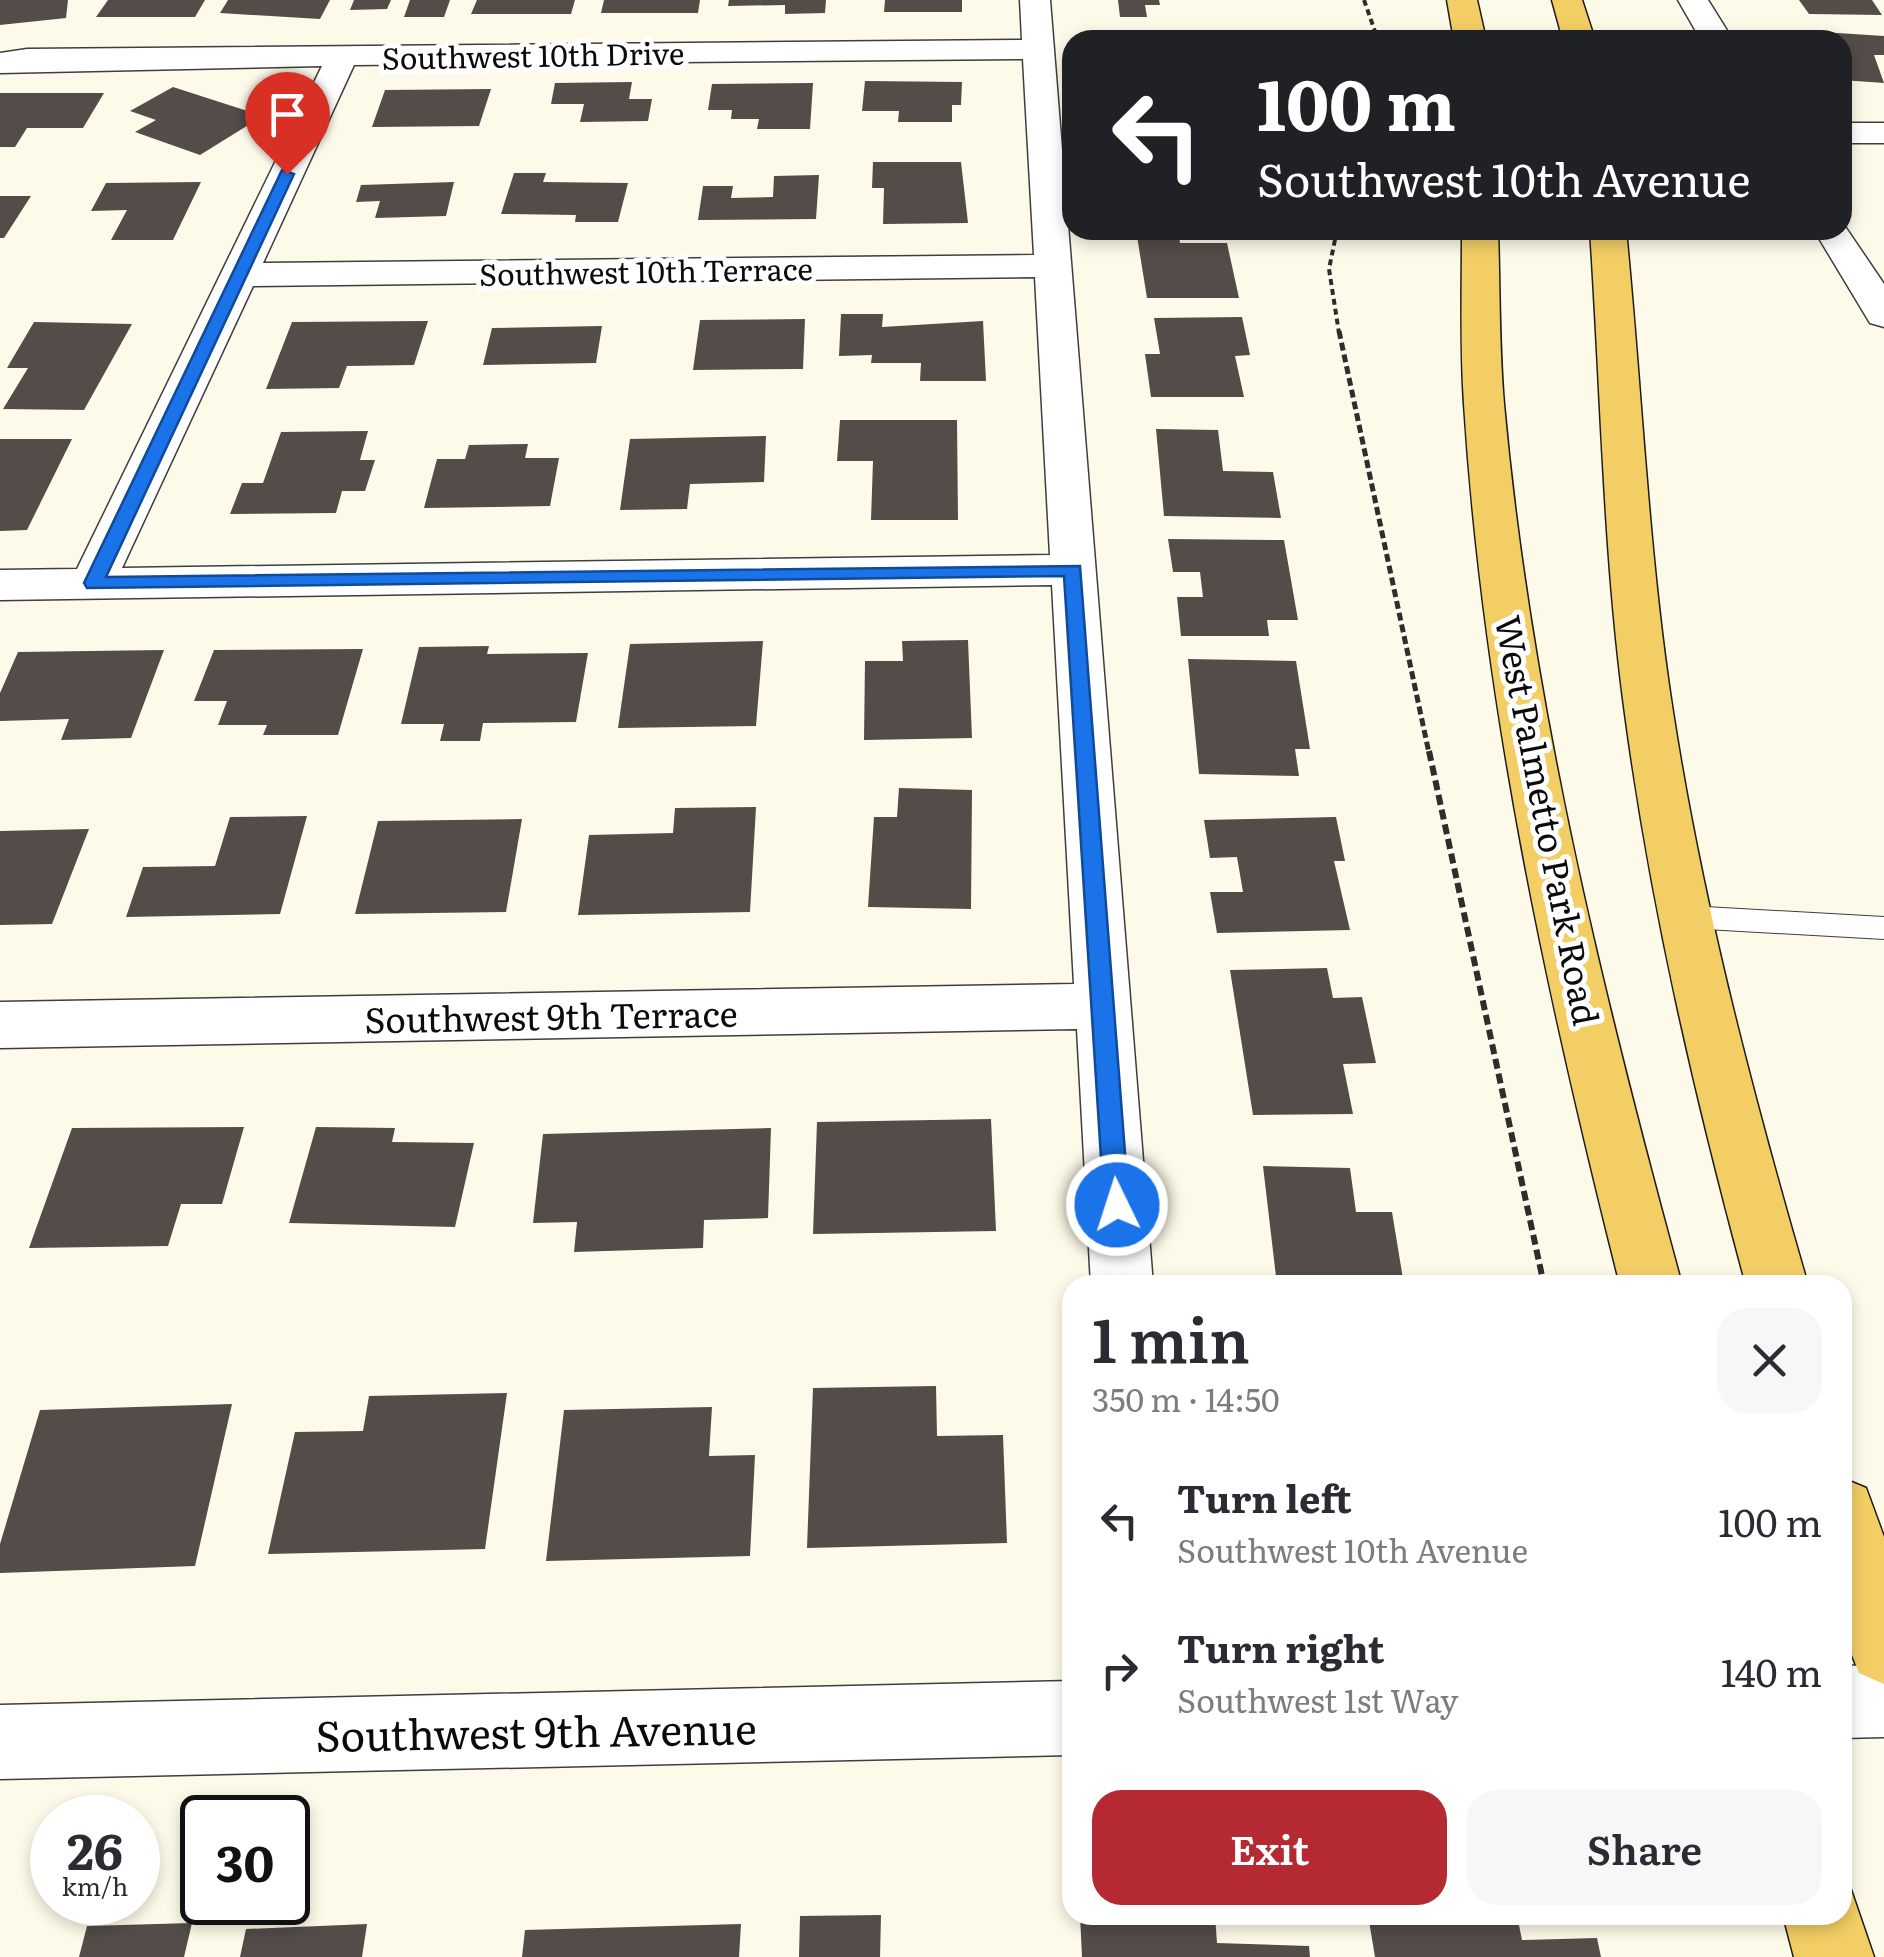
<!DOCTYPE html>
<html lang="en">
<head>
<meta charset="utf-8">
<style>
	:root { --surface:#fff; --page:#f7f7f7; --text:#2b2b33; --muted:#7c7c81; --accent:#b42932 }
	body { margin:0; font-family:Literata,serif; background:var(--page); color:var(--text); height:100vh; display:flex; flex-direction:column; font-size:38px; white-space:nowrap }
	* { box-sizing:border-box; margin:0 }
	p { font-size:32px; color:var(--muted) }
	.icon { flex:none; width:55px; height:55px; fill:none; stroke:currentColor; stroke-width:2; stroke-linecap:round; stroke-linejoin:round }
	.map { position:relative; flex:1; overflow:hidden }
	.side { position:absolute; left:1062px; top:1275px; width:790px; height:650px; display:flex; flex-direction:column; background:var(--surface); border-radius:30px; box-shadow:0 5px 15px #0003 }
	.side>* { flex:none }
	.top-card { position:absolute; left:1062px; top:30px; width:790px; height:210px; border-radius:30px; box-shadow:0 5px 15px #0003; background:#202124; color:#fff; overflow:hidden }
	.speed { position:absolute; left:30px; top:1795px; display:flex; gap:20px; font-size:50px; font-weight:700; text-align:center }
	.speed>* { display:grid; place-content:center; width:130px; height:130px; border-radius:50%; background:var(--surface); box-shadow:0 5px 15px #0003; line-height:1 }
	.speed small { font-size:25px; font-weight:400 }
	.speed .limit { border:5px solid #111; border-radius:15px; background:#fff; color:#111 }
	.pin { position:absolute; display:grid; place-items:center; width:85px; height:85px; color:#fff; margin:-102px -42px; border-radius:50% 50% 50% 0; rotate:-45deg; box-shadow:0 0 10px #0007 }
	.pin .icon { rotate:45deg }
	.me { position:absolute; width:110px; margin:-55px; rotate:356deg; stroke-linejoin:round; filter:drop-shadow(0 0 8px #0008) }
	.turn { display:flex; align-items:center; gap:35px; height:210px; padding:0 30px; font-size:45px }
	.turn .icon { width:130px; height:130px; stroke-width:2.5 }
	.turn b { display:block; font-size:70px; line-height:85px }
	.round { display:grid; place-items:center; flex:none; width:105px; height:105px; border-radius:30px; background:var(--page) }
	.summary { display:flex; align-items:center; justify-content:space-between; height:170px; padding:0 30px }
	h1 { font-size:60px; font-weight:600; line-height:75px }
	.primary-button { display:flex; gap:20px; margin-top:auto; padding:20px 30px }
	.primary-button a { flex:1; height:115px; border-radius:30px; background:var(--accent); color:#fff; font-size:40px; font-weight:600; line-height:115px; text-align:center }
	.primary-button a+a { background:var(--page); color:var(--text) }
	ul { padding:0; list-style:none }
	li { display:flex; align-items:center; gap:30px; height:150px; padding:0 30px }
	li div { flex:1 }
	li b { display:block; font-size:38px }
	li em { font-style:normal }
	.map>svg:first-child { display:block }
	.building { fill:#534c48 }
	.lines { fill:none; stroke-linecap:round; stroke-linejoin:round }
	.service-casing { stroke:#3e3e3e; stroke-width:2 }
	.minor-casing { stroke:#3e3e3e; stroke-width:3 }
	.primary-casing { stroke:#1c1c1c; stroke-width:3 }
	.path-far2 { stroke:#2d2d2d; stroke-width:4; stroke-dasharray:6 4; stroke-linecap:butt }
	.path-far1 { stroke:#2d2d2d; stroke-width:5; stroke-dasharray:8 4; stroke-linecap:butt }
	.path { stroke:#2d2d2d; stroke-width:6; stroke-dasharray:10 5; stroke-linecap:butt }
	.service { fill:#fff; fill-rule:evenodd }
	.minor { fill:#fff; fill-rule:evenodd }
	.primary { fill:#f3ce65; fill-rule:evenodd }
	.route { fill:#1a73e8; stroke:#114b97; stroke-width:2.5 }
	.labels { text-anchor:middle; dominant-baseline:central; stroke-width:10; stroke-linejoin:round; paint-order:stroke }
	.far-street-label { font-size:30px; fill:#0b0b0b; stroke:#fff }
	.street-label { font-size:35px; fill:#0b0b0b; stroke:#fff }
	.near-street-label { font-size:42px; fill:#0b0b0b; stroke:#fff }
</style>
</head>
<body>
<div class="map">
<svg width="1884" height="1957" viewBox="0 0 1884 1957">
	<rect width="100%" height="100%" fill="#fefae9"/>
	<g class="building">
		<polygon points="0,0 68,0 66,18 0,25"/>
		<polygon points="108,0 205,0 195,17 96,17"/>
		<polygon points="228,0 330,0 320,19 220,13"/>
		<polygon points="354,0 391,0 387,9 350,10"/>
		<polygon points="410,0 450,0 444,17 404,17"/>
		<polygon points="477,0 575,0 571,14 471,14"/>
		<polygon points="604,0 700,0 698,13 601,13"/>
		<polygon points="729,0 826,0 825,13 785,14 785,5 728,6"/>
		<polygon points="885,0 962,0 962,12 884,12"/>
		<polygon points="1118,0 1159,0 1160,5 1145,5 1147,17 1120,17"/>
		<polygon points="1799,0 1872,0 1882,15 1809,14"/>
		<polygon points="1822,32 1884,36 1884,55 1874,55 1884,83 1842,80 1842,40 1825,40"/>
		<polygon points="865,81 962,82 961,105 952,105 952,122 898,122 899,111 862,111"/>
		<polygon points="632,82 629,99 652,99 648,121 580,122 584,104 551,104 555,83"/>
		<polygon points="813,83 810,129 757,129 759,119 731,119 732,110 708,110 712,84"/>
		<polygon points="173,87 263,116 200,155 135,132 156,120 130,111"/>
		<polygon points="491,89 479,126 372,127 385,90"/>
		<polygon points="0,93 104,93 83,128 27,128 15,147 0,147"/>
		<polygon points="873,162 961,162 968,223 883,224 884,188 872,188"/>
		<polygon points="514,173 546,173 543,182 628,183 618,222 575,222 576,215 501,214"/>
		<polygon points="819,175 816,219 698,220 703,186 733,186 731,198 773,197 774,176"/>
		<polygon points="201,182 173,240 111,240 127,210 91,211 106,183"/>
		<polygon points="454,182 446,216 375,218 380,201 356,202 361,185"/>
		<polygon points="0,196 31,196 4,238 0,238"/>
		<polygon points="1136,230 1178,230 1180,243 1227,243 1239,298 1147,298"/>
		<polygon points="841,314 883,314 882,327 983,321 986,381 920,381 921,363 871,363 872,355 839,356"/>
		<polygon points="1242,317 1250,355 1235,356 1244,397 1151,397 1145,354 1160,354 1154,318"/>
		<polygon points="805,319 803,369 693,370 700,320"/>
		<polygon points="428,321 414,365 347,366 339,388 266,389 292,322"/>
		<polygon points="34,322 132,324 84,410 3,409 28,368 7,368"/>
		<polygon points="602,326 596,363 483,365 492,328"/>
		<polygon points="840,420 957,420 958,520 871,520 873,461 837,461"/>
		<polygon points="1156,429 1218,430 1223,471 1273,472 1281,518 1164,516"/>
		<polygon points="368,431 360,460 375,460 365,491 342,491 336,513 230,514 242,483 263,483 281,432"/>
		<polygon points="766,436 764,482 690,484 687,509 620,510 630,439"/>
		<polygon points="0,439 72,439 27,530 0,531"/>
		<polygon points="528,444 525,458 559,458 550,506 424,508 437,459 465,459 469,445"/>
		<polygon points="1168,539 1284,540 1298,620 1267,620 1269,636 1181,636 1177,597 1203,597 1200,572 1173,572"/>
		<polygon points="968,640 972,738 864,740 865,661 903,661 902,641"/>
		<polygon points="763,641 756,726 618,728 630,644"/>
		<polygon points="489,646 487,654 588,653 576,722 483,723 480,741 440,741 444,724 401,724 419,647"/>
		<polygon points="363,649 338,735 263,735 267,725 218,725 227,701 194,701 214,650"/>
		<polygon points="164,650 131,738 61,740 69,719 0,721 0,693 18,652"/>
		<polygon points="1188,659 1296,661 1310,749 1295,749 1299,776 1199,774"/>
		<polygon points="899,788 972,790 971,909 868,907 874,817 897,817"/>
		<polygon points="756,807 750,912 578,915 589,835 673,833 675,808"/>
		<polygon points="307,816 280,914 126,917 143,867 215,866 230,817"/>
		<polygon points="1336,817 1345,861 1334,861 1350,930 1217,933 1210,892 1243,892 1237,857 1210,858 1204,820"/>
		<polygon points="522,819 506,912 355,914 378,821"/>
		<polygon points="89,829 52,924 0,925 0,831"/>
		<polygon points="1327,968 1333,998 1362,997 1376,1063 1343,1064 1353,1114 1253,1115 1230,970"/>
		<polygon points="991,1119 996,1231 813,1234 817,1122"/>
		<polygon points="244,1127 222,1204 181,1204 168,1246 29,1248 72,1128"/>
		<polygon points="316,1127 395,1128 392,1142 474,1143 455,1227 289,1223"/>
		<polygon points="771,1128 768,1218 704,1220 703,1248 574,1252 577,1222 533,1223 543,1134"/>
		<polygon points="1263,1166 1350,1168 1356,1212 1392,1212 1404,1285 1277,1285"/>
		<polygon points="936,1386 937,1436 1003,1435 1007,1543 807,1548 813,1388"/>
		<polygon points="507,1393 485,1549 268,1554 295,1432 363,1431 369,1396"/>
		<polygon points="232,1404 195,1566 0,1573 0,1544 40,1410"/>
		<polygon points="712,1407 709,1456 755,1455 750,1556 546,1561 564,1410"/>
		<polygon points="881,1915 880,1957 799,1957 800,1916"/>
		<polygon points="1080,1915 1215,1915 1217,1943 1309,1946 1310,1957 1082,1957"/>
		<polygon points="1368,1915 1517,1915 1522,1940 1597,1938 1601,1957 1375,1957"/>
		<polygon points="192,1923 184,1957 79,1957 87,1926"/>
		<polygon points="367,1924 362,1957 240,1957 246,1929"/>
		<polygon points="741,1924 739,1957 522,1957 525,1930"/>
	</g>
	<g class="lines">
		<g class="service-casing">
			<polygon id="service" points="1688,906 1884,917 1884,939 1688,928 1675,917"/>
		</g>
		<g class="minor-casing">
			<g id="minor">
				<path d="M1020,0H1050L1153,1285H1091L1077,1029L0,1048V1002L1074,984L1052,585L0,600V570L77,569L322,66L0,73V53L27,49L1022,40ZM1023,59L1034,255L263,263L354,65ZM1035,277L1050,555L122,568L253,286Z"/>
				<polygon points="1678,0 1708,0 1733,40 1701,40"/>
				<rect x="1842" y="123" width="42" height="20"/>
				<polygon points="1842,222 1884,284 1884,327 1870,323 1814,230 1842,230"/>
				<polygon points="1884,1665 1884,1737 1842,1738 1842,1666"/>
				<polygon points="1072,1681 1072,1755 0,1779 0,1705"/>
			</g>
		</g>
		<g class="primary-casing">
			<g id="primary">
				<polygon points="1447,0 1477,0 1486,40 1454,40"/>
				<polygon points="1552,0 1582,0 1595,40 1563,40"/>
				<path d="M1462,230H1498C1500,288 1499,346 1504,404C1531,703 1603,996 1682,1285H1620C1547,996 1483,702 1464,404C1460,347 1462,288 1462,230Z"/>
				<path d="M1590,230H1626C1642,390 1648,552 1673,712C1703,906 1753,1096 1808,1285H1746C1695,1097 1651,907 1625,714C1603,554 1601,391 1590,230Z"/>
				<polygon points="1842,1478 1866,1488 1884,1537 1884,1684 1859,1673 1842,1629"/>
				<polygon points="1842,1884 1850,1887 1874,1957 1794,1957 1783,1915 1842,1915"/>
			</g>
		</g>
		<g class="path-far2">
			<polyline points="1364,0 1378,40"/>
			<polyline points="1337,230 1329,269 1339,333"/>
		</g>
		<polyline class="path-far1" points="1339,331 1429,753"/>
		<polyline class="path" points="1429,751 1544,1285"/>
		<use href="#service" class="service"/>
		<use href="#minor" class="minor"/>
		<use href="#primary" class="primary"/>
	</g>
	<polygon class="route" points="282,170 294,174 106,577 1080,566 1129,1205 1126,1213 1117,1216 1104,1205 1064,576 87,588 84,583"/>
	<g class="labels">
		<g class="far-street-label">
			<text transform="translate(533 54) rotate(-1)">Southwest 10th Drive</text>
			<text transform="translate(646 270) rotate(-1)">Southwest 10th Terrace</text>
		</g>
		<g class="street-label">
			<text transform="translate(1549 820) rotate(79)">West Palmetto Park Road</text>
			<text transform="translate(551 1015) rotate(-1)">Southwest 9th Terrace</text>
		</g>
		<g class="near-street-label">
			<text transform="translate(536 1730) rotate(-1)">Southwest 9th Avenue</text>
		</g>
	</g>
</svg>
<div class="speed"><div>26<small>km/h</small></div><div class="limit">30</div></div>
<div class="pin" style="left:287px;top:174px;background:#d93025"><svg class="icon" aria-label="arrive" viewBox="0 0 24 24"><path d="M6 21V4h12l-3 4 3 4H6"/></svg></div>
<svg class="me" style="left:1117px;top:1205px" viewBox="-20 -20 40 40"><circle r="17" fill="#1a73e8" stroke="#fff" stroke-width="3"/><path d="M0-11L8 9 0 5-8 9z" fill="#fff"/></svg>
<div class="top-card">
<div class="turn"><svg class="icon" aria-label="left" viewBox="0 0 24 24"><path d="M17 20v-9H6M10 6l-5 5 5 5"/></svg><div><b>100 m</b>Southwest 10th Avenue</div></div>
</div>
<section class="side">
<div class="summary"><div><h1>1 min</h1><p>350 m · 14:50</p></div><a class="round"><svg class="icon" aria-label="close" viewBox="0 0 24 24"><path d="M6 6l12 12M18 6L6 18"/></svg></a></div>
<ul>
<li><svg class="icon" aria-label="left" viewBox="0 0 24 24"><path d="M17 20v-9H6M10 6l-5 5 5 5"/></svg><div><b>Turn left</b><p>Southwest 10th Avenue</p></div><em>100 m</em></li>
<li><svg class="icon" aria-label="right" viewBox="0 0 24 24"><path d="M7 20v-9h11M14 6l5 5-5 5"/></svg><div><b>Turn right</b><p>Southwest 1st Way</p></div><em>140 m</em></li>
</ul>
<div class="primary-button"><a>Exit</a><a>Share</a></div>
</section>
</div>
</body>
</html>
